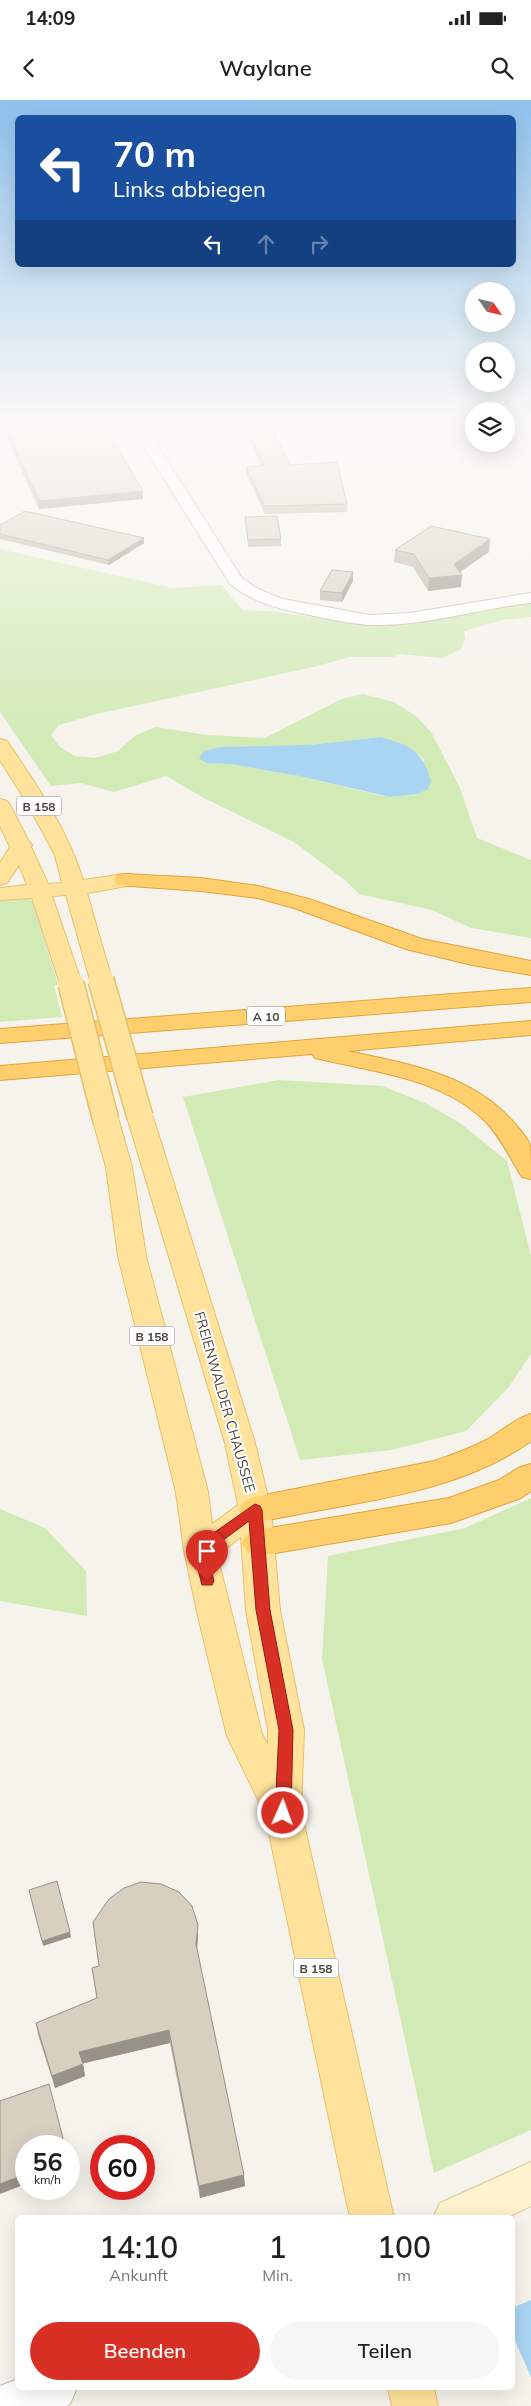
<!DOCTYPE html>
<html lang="de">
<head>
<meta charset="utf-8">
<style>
	:root { --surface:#fff; --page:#f6f6f6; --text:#222; --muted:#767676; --accent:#d93025 }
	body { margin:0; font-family:Mulish,sans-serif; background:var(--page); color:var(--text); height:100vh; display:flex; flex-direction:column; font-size:19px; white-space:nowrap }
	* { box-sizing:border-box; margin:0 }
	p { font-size:16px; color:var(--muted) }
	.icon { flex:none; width:28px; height:28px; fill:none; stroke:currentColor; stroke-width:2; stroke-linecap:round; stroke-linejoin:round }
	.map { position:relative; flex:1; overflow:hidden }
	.sheet { position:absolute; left:15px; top:2115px; width:500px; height:175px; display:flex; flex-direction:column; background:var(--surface); border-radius:8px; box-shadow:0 5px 20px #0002 }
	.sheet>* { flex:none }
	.top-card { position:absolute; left:15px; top:15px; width:501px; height:152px; border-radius:8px; box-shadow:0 5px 20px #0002; background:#1a4fa0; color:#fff; overflow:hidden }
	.needle { width:32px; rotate:124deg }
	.fabs { position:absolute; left:465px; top:182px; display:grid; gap:10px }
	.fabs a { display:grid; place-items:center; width:50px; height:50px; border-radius:50%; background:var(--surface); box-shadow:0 5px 20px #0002; font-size:25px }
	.speed { position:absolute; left:15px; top:2035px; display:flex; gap:10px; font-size:25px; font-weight:700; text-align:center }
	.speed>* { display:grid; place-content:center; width:65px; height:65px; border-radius:50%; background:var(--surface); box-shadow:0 5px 20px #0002; line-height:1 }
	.speed small { font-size:12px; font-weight:400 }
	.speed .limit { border:8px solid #d22; background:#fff; color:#111 }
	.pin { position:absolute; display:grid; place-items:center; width:42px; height:42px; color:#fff; margin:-51px -21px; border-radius:50% 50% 50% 0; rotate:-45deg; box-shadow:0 0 5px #0007 }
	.pin .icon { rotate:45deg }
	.me { position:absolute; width:55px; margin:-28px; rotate:2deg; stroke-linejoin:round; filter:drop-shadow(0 0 4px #0008) }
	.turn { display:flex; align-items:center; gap:18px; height:105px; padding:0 15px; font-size:22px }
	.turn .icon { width:65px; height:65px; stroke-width:2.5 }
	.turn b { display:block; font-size:35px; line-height:42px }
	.lanes { display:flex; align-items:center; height:48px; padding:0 15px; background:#0003; justify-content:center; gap:25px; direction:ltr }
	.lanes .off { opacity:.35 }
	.eta { display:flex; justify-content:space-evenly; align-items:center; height:85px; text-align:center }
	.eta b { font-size:30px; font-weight:600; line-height:35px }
	.button { display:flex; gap:10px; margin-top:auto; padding:10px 15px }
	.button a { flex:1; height:58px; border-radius:30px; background:var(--accent); color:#fff; font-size:20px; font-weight:600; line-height:58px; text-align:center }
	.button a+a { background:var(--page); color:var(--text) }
	.status { display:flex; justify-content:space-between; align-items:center; height:35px; padding:0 25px; background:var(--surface); direction:ltr }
	.status svg { height:14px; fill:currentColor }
	header { display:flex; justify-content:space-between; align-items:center; height:65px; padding:0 15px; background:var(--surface); font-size:22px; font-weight:600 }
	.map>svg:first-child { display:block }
	.green { fill:#d2eab5; fill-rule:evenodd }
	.water { fill:#a9d4f2 }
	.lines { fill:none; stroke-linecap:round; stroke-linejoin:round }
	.minor-casing { stroke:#c2bbae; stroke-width:2 }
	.secondary-casing { stroke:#d6c79b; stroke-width:2 }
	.primary-casing { stroke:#e6c16a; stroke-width:2 }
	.motorway-casing { stroke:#e0a43c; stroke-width:2 }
	.minor { fill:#fff; fill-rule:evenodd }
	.secondary { fill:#fff3cd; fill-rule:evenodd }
	.primary { fill:#ffe39c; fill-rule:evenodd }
	.motorway { fill:#ffcf6e; fill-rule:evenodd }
	.primary-bridge-casing { stroke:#e6c16a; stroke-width:28; stroke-linecap:butt }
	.primary-bridge { stroke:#ffe39c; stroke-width:25 }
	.wall { fill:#bab2a6 }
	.shaded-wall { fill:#979187 }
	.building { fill:#d8cfc1; stroke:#979187 }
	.route { fill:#d93025; stroke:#8d1f18 }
	.labels { text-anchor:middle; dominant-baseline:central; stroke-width:4; stroke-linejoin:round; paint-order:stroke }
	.shield { fill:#fff; stroke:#817c74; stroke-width:1 }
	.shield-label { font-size:12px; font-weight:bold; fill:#4b4439 }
	.street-label { font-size:14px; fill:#4b4439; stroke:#fff }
</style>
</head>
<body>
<div class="status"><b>14:09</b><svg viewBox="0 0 49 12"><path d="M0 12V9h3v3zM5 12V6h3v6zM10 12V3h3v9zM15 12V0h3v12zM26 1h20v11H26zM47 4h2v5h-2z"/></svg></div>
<header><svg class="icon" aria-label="back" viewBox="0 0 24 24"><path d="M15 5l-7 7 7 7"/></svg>Waylane<svg class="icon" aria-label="search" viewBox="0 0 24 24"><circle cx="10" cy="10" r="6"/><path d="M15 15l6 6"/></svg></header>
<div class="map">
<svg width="531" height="2306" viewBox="0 0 531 2306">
	<rect width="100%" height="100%" fill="#f6f3ec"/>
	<g class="green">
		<path d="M0,449L172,488L222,485L242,510L268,511L376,526L402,525L531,501V517L502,520L464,531L465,540L460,550L442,558L399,554L393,557H349L318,566L97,614L59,625L51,635L60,647L75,656L95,658L118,651L136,635L156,627L207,635L265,638L341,599L363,594L394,602L416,616L431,632L460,688L477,738L531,760V838L471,828L432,810L359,794L346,781L294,742L204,698L166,676L114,692L81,683L51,686L0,612ZM380,637L411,648L424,659L417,694L390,697L374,694L299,676L230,664L207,663L310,645Z"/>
		<polygon points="26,797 33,802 58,885 54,886 62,917 0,922 0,798"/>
		<polygon points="279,980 382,986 425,1003 460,1023 507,1061 531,1156 531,1254 508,1288 466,1331 391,1350 300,1360 183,997"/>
		<polygon points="531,1398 531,2030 434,2073 322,1559 328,1456 465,1428"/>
		<polygon points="0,1409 45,1428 86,1471 87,1516 0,1501"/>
	</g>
	<g class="water">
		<path d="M380,637C412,646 421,649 431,681L428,689L417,694L390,697L299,676L230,664L207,663L199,659L204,651L221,647L310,645Z"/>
		<polygon points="531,2200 531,2277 513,2236 512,2208"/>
	</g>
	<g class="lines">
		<g class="minor-casing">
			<g id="minor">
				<path d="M129,323H143L242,478L258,489L283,499L370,515L410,513L531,493V503C482,508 433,524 383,525C357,526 330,519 304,514C277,508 252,502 230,484Z"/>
				<polygon points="18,2279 18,2288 77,2288 70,2304 67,2306 0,2306 0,2286"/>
			</g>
		</g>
		<g class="secondary-casing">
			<polygon id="secondary" points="531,2062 531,2106 506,2118 433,2118 440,2103"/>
		</g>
		<g class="primary-casing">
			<g id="primary">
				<path d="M0,639L7,641C36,684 68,730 83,780L125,774L133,775L136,780L133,785L87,793L112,880L109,885L101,887L93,885L90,880L66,795L52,796L82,884L79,889L71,891L63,889L60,884L32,798L0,800V788L27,785L19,765L7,783L0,785V763L10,747L0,726V699L7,701L10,705L28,740L32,745L31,747L48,784L62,783L55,755L27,703L0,660Z"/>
				<path d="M140,1009L149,1011L153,1017L255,1343L271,1410L280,1510L304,1630L301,1711L394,2118H350L265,1714L227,1636L197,1512L184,1450L176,1392L118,1156L106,1067L93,1021L97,1015L106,1013L115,1015L119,1021L132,1067L146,1156L208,1392L212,1424L238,1405L225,1343L127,1017L131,1011ZM241,1437L246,1510L268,1630V1645L262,1634L217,1455Z"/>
				<polygon points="388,2288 434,2288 438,2306 392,2306"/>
			</g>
		</g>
		<g class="motorway-casing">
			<g id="motorway">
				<polygon points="125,774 201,778 258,786 309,799 422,839 531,861 531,875 472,865 406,849 294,808 258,798 201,791 117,785 114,780 117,775"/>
				<polygon points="531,888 531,902 0,943 0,929"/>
				<path d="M531,921V935L347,951C408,964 473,974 515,1024C520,1030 527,1037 530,1045C531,1055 531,1069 531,1079L522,1077C510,1058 502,1039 486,1022C443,978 373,972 315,958L312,954L0,980V966Z"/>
				<path d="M531,1314V1341C453,1397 347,1402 255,1423L244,1419L239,1410L244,1401L255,1397L434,1361C454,1354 475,1347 493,1336C506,1328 516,1318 531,1314Z"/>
				<polygon points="531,1364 531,1391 521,1398 451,1423 258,1456 247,1452 242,1443 247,1434 258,1430 449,1398 499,1380 520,1367"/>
			</g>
		</g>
		<use href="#minor" class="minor"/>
		<use href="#secondary" class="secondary"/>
		<use href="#primary" class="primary"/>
		<use href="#motorway" class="motorway"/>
		<g class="primary-bridge-casing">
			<g id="primary-bridge">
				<polyline points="101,880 140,1017"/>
				<polyline points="71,884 106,1021"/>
			</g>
		</g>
		<use href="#primary-bridge" class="primary-bridge"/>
	</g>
	<g class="wall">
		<polygon points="0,323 103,323 143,399 39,409"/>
		<polygon points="242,323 270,323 290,365 347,404 347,412 265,414 246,374 246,367 261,366"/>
		<polygon points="245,417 281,439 281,446 248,447"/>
		<polygon points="0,425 144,443 109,465 0,439"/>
		<polygon points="490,439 489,452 460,472 461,487 428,491 413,467 394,462 395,450"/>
		<polygon points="353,472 353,481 342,502 320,500 320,491"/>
		<polygon points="198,1837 197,1851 245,2086 200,2098 170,1943 83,1963 85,1976 55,1988 38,1935 36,1923 97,1898"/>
	</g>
	<g class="shaded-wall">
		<polygon points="161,323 200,323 161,326"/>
		<polygon points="143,391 143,399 39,409 39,401"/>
		<polygon points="144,438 144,443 109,465 108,460"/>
		<polygon points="490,439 489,452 455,475 462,475 461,487 428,491 429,478 454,464"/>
		<polygon points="353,472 353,481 342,502 342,493"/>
		<polygon points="198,1825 198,1837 196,1857 196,1844"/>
		<polygon points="70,1832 71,1837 43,1846 42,1841"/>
		<polygon points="169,1930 170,1943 81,1964 79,1952"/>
		<polygon points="83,1964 85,1976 55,1988 52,1976"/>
		<polygon points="26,2074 26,2084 0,2094 0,2084"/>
		<polygon points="244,2075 245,2086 200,2098 199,2086"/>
	</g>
	<g class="building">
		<polygon points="3,323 103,323 143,391 39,401"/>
		<polygon points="245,323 270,323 290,365 337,362 347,404 265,406 246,367 264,365"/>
		<polygon points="25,411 144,438 108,460 0,434 0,425"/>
		<polygon points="277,416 281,439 248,440 245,417"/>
		<polygon points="431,426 490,439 454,464 462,475 429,478 414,454 395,450"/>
		<polygon points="332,470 353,472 342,493 320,491"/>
		<polygon points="57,1781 70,1832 42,1841 29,1790"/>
		<polygon points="141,1782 161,1784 179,1792 192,1806 198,1825 196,1844 244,2075 199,2086 169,1930 79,1952 83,1964 52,1976 36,1923 97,1898 92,1868 99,1866 93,1822 109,1799 124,1788"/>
		<polygon points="49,1984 65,2046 26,2046 26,2074 0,2084 0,2001"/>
	</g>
	<linearGradient id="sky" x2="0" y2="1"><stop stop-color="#8fc1ec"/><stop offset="0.5" stop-color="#fbfaf6"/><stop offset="1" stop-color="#fbfaf6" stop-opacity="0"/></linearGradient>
	<rect width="531" height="646" fill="url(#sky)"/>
	<polygon class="route" points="255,1404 260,1406 262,1410 270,1510 293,1630 291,1713 288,1718 283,1720 277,1718 275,1713 279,1630 256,1510 249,1421 207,1452 214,1481 212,1485 202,1485 193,1450 195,1446"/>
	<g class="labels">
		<g class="shield">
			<rect x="16.5" y="696.5" width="45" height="19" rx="4"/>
			<rect x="247" y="906.5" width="38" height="19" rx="4"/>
			<rect x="129.5" y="1226.5" width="45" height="19" rx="4"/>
			<rect x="293.5" y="1858.5" width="45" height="19" rx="4"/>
		</g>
		<g class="shield-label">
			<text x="39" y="706">B 158</text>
			<text x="266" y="916">A 10</text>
			<text x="152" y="1236">B 158</text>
			<text x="316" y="1868">B 158</text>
		</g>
		<g class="street-label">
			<text transform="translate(225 1302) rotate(74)">FREIENWALDER CHAUSSEE</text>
		</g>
	</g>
</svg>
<div class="fabs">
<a><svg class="needle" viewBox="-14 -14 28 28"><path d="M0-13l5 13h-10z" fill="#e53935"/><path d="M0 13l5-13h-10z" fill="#767676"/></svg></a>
<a><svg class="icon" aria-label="search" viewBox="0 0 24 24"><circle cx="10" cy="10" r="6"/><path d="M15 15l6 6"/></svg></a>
<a><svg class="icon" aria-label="layers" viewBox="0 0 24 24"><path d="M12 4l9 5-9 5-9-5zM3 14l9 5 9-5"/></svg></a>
</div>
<div class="speed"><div>56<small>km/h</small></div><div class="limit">60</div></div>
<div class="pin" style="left:207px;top:1481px;background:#d93025"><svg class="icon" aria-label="arrive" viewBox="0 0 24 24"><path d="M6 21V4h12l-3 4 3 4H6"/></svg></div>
<svg class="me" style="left:283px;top:1713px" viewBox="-20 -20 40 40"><circle r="17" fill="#d93025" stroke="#fff" stroke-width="3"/><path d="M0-11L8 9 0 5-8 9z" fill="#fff"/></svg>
<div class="top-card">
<div class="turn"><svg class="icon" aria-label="left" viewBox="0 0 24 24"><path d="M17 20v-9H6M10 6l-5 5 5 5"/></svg><div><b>70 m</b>Links abbiegen</div></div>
<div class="lanes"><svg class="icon" aria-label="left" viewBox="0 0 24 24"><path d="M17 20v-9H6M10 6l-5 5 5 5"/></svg><svg class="icon off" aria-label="ahead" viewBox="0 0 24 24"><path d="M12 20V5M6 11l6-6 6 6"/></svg><svg class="icon off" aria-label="right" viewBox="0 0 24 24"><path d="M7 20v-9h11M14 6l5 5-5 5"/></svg></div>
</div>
<section class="sheet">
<div class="eta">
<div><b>14:10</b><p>Ankunft</p></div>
<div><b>1</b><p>Min.</p></div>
<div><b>100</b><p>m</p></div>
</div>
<div class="button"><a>Beenden</a><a>Teilen</a></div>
</section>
</div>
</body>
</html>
